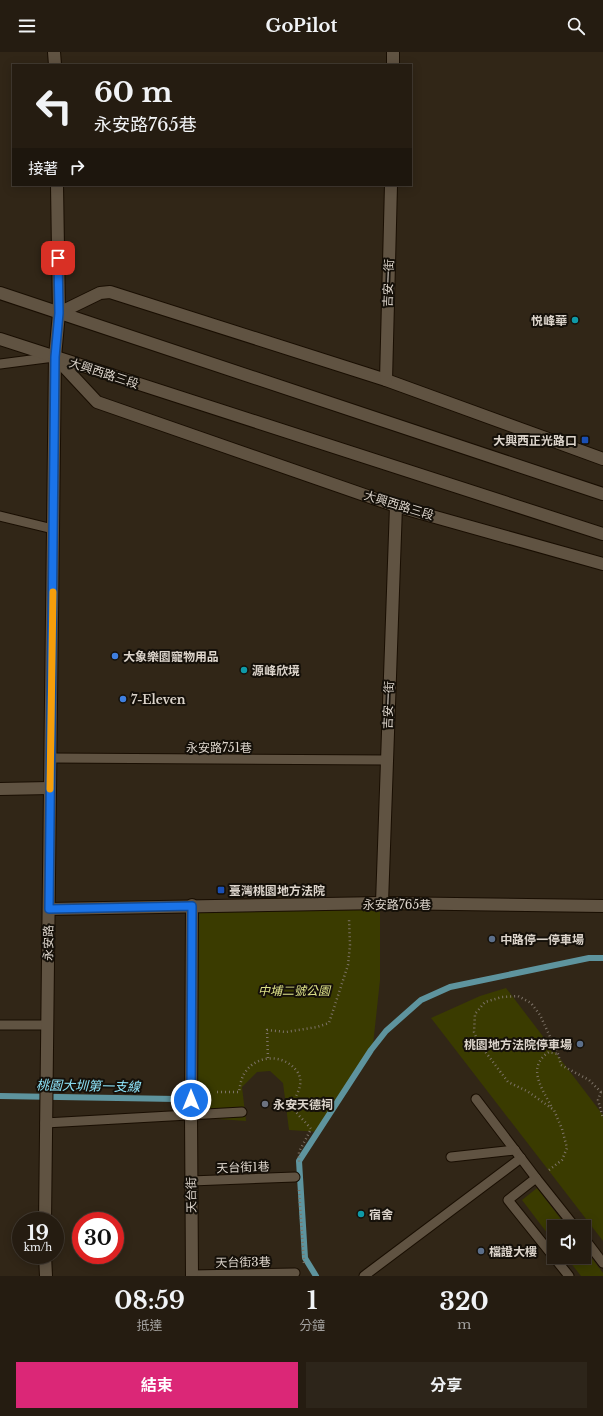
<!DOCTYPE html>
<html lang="zh-TW">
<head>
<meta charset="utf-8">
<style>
	:root { --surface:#251c11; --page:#2d251a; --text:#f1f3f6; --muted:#a3a19f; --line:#423a31; --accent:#db2777 }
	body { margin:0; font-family:"Libre Baskerville","Noto Sans TC",serif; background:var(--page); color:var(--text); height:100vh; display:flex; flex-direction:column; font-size:15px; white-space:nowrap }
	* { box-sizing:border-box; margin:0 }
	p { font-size:13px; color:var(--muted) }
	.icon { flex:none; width:22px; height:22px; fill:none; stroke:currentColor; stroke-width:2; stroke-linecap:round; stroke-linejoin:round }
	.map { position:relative; height:1224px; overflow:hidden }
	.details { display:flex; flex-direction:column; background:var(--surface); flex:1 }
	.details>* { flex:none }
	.hud { position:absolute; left:12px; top:12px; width:400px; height:122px; border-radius:0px; box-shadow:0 2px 10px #0003,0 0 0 1px var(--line); background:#251c11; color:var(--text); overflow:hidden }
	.controls { position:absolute; left:547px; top:1168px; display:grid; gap:8px }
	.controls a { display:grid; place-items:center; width:44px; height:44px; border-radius:0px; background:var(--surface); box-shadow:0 2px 10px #0003,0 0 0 1px var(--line); font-size:20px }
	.speed { position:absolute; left:12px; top:1160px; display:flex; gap:8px; font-size:20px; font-weight:700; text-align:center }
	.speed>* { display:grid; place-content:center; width:52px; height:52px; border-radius:50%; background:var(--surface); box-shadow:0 2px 10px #0003,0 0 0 1px var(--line); line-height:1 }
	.speed small { font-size:10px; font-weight:400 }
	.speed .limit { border:6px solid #d22; background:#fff; color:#111 }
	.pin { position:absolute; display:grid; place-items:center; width:34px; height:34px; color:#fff; margin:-17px; border-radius:8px; box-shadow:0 2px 6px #0006 }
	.me { position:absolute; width:44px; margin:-22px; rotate:0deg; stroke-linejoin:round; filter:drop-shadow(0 0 3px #0008) }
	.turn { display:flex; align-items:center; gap:14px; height:84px; padding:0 16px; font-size:18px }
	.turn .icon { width:52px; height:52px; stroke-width:2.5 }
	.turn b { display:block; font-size:28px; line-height:34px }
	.then { display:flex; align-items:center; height:38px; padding:0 16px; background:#0003; gap:8px; font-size:15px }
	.eta { display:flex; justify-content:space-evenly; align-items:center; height:68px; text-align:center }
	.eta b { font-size:24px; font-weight:700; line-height:28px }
	.cta { display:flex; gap:8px; margin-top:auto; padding:8px 16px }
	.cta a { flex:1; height:46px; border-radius:0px; background:var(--accent); color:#fff; font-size:16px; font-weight:700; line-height:46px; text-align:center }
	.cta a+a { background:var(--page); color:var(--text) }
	header { display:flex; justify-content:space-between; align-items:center; height:52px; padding:0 16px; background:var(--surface); font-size:18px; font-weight:700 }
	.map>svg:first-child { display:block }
	.green { fill:#3a3b00 }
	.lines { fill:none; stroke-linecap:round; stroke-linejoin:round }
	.stream { stroke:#5e949e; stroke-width:6 }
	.lane-casing { stroke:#190e02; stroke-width:11 }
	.street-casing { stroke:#190e02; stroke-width:14 }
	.secondary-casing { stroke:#190e02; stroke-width:14 }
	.path { stroke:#7d7367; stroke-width:2.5; stroke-dasharray:1 3; stroke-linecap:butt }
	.lane { stroke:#605342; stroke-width:9 }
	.street { stroke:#605342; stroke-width:12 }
	.secondary { stroke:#605342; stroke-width:12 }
	.route-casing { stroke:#114b97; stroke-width:10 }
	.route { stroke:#1a73e8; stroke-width:7 }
	.slow { stroke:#f59e0b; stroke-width:7 }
	.culture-dot { fill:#0f9aa8; stroke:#151009; stroke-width:1.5 }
	.transit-dot { fill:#1a4fb4; stroke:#151009; stroke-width:1.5 }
	.shop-dot { fill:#3f7fe0; stroke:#151009; stroke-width:1.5 }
	.service-dot { fill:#5c6f8a; stroke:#151009; stroke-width:1.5 }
	.worship-dot { fill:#6b7280; stroke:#151009; stroke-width:1.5 }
	.labels { text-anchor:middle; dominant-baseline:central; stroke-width:4; stroke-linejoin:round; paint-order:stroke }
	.street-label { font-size:12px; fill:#dcd4cb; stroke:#151009 }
	.poi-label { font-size:12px; font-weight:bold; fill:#dcd4cb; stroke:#151009; text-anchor:start }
	.park-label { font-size:12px; font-style:italic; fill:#dce088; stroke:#151009 }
	.water-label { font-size:13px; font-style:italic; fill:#8de3f9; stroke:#151009 }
</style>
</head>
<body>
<header><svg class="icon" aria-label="menu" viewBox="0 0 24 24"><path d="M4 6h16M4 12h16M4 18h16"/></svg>GoPilot<svg class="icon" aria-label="search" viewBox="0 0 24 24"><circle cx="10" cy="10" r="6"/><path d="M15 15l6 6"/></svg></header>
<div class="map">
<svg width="603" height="1224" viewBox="0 0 603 1224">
	<rect width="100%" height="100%" fill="#312617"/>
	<g class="green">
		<polygon points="380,853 380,928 373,993 320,1080 289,1078 283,1031 270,1019 257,1020 242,1035 246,1069 192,1065 193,855"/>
		<polygon points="506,936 603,1063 603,1189 431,966 480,944"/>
		<polygon points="537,1136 567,1175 554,1175 554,1190 522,1148"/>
		<polygon points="584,1196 603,1221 603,1224 581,1224 566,1205 584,1205"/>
	</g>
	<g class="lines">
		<g class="stream">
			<polyline points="0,1044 176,1047"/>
			<polyline points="316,1224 305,1206 299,1109 371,998 386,979 421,948 450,935 589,906 603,906"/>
		</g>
		<g class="lane-casing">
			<g id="lane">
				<polyline points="0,312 54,305"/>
				<polyline points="0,464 53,477"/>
				<polyline points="51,706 386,708"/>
				<polyline points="0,973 47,973"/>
				<polyline points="476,1047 536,1126"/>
				<polyline points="45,1071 242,1060"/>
				<polyline points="451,1105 515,1098"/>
				<polyline points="191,1129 295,1125"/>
				<polyline points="584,1186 603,1211"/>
				<polyline points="192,1223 295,1221"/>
				<polyline points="364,1224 521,1106"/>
				<polyline points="569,1224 508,1148 536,1126 575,1175"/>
			</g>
		</g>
		<g class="street-casing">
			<g id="street">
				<polyline points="393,13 393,0"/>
				<polyline points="59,261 100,241 110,240 386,328 603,407"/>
				<polyline points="55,305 97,350 396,454 603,512"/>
				<polyline points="386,328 391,133"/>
				<polyline points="0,737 50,736"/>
				<polyline points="382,851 396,454"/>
				<polyline points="192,853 191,1063 192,1224"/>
				<polyline points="49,857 382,851 603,854"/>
			</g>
		</g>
		<g class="secondary-casing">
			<g id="secondary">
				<polyline points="54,0 55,13"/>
				<polyline points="0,241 603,442"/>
				<polyline points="0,287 603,482"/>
				<polyline points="45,1169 55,305 59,261 57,133"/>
				<polyline points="45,1203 46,1224"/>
			</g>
		</g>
		<g class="path">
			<polyline points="268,1006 267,978 286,980 317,975 329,971 348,913 350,893 349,867"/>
			<path d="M217,1040H239C240,1034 241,1027 244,1022C255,1003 282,1001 296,1018C308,1032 291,1048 293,1055C295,1061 307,1071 311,1077L299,1100V1111"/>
			<polyline points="601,1040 598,1048 603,1066"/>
			<path d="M551,1054C542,1036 526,1015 549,1000L558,1002"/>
			<polyline points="549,1118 562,1108 567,1096 562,1077 554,1058 527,1039 508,1030 478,990 474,980 475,962 485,950 502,945 518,944 531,951 540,963 558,1002 561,1013 589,1028 603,1042"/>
			<polyline points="299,1138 304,1211"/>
		</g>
		<use href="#lane" class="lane"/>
		<use href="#street" class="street"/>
		<use href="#secondary" class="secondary"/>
	</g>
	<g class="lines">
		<g class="route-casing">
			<polyline id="route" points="58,206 59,261 55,305 49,857 192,854 191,1048"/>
		</g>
		<use href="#route" class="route"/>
		<polyline class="slow" points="50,737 53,540"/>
	</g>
	<g class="culture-dot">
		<circle cx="575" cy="268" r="4"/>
		<circle cx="244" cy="618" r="4"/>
		<circle cx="361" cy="1162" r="4"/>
	</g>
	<g class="transit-dot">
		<rect x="581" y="384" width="8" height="8" rx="2"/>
		<rect x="217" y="834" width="8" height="8" rx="2"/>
	</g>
	<g class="shop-dot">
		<circle cx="115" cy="604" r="4"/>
		<circle cx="123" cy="647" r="4"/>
	</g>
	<g class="service-dot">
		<circle cx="492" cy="887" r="4"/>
		<circle cx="580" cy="992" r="4"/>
		<circle cx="481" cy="1199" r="4"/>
	</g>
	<circle class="worship-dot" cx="265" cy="1052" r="4"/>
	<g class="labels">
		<g class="street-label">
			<text transform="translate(388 231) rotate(-88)">吉安一街</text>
			<text transform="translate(104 321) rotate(18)">大興西路三段</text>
			<text transform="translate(399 453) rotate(17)">大興西路三段</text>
			<text transform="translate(388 653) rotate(-88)">吉安一街</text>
			<text x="219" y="695">永安路751巷</text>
			<text x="397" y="852">永安路765巷</text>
			<text transform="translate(48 891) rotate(-89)">永安路</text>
			<text transform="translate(243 1115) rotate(-2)">天台街1巷</text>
			<text transform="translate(191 1143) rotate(-91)">天台街</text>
			<text transform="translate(243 1210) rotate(-1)">天台街3巷</text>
		</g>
		<g class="poi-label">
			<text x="567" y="268" text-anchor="end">悦峰華</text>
			<text x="577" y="388" text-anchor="end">大興西正光路口</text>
			<text x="123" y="604">大象樂園寵物用品</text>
			<text x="252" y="618">源峰欣境</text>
			<text x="131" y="647">7-Eleven</text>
			<text x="229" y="838">臺灣桃園地方法院</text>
			<text x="500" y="887">中路停一停車場</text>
			<text x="572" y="992" text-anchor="end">桃園地方法院停車場</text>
			<text x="273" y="1052">永安天德祠</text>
			<text x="369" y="1162">宿舍</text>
			<text x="489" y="1199">檔證大樓</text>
		</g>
		<g class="park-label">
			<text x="294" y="938">中埔二號公園</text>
		</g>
		<g class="water-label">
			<text transform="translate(88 1034) rotate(1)">桃園大圳第一支線</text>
		</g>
	</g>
</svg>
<div class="controls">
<a><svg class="icon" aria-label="sound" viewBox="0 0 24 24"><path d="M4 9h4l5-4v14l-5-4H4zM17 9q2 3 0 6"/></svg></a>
</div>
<div class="speed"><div>19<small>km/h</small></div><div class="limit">30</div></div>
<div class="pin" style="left:58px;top:206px;background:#d93025"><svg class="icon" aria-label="arrive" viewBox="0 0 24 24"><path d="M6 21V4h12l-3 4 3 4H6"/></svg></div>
<svg class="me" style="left:191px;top:1048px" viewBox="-20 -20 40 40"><circle r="17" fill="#1a73e8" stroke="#fff" stroke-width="3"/><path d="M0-11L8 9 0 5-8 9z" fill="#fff"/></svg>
<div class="hud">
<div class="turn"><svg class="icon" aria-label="left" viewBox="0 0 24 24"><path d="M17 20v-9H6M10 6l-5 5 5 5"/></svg><div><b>60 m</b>永安路765巷</div></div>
<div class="then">接著<svg class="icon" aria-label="right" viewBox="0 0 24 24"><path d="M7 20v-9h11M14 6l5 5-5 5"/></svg></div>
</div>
</div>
<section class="details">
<div class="eta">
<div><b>08:59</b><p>抵達</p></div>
<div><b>1</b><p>分鐘</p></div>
<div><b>320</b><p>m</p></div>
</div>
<div class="cta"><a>結束</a><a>分享</a></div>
</section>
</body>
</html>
